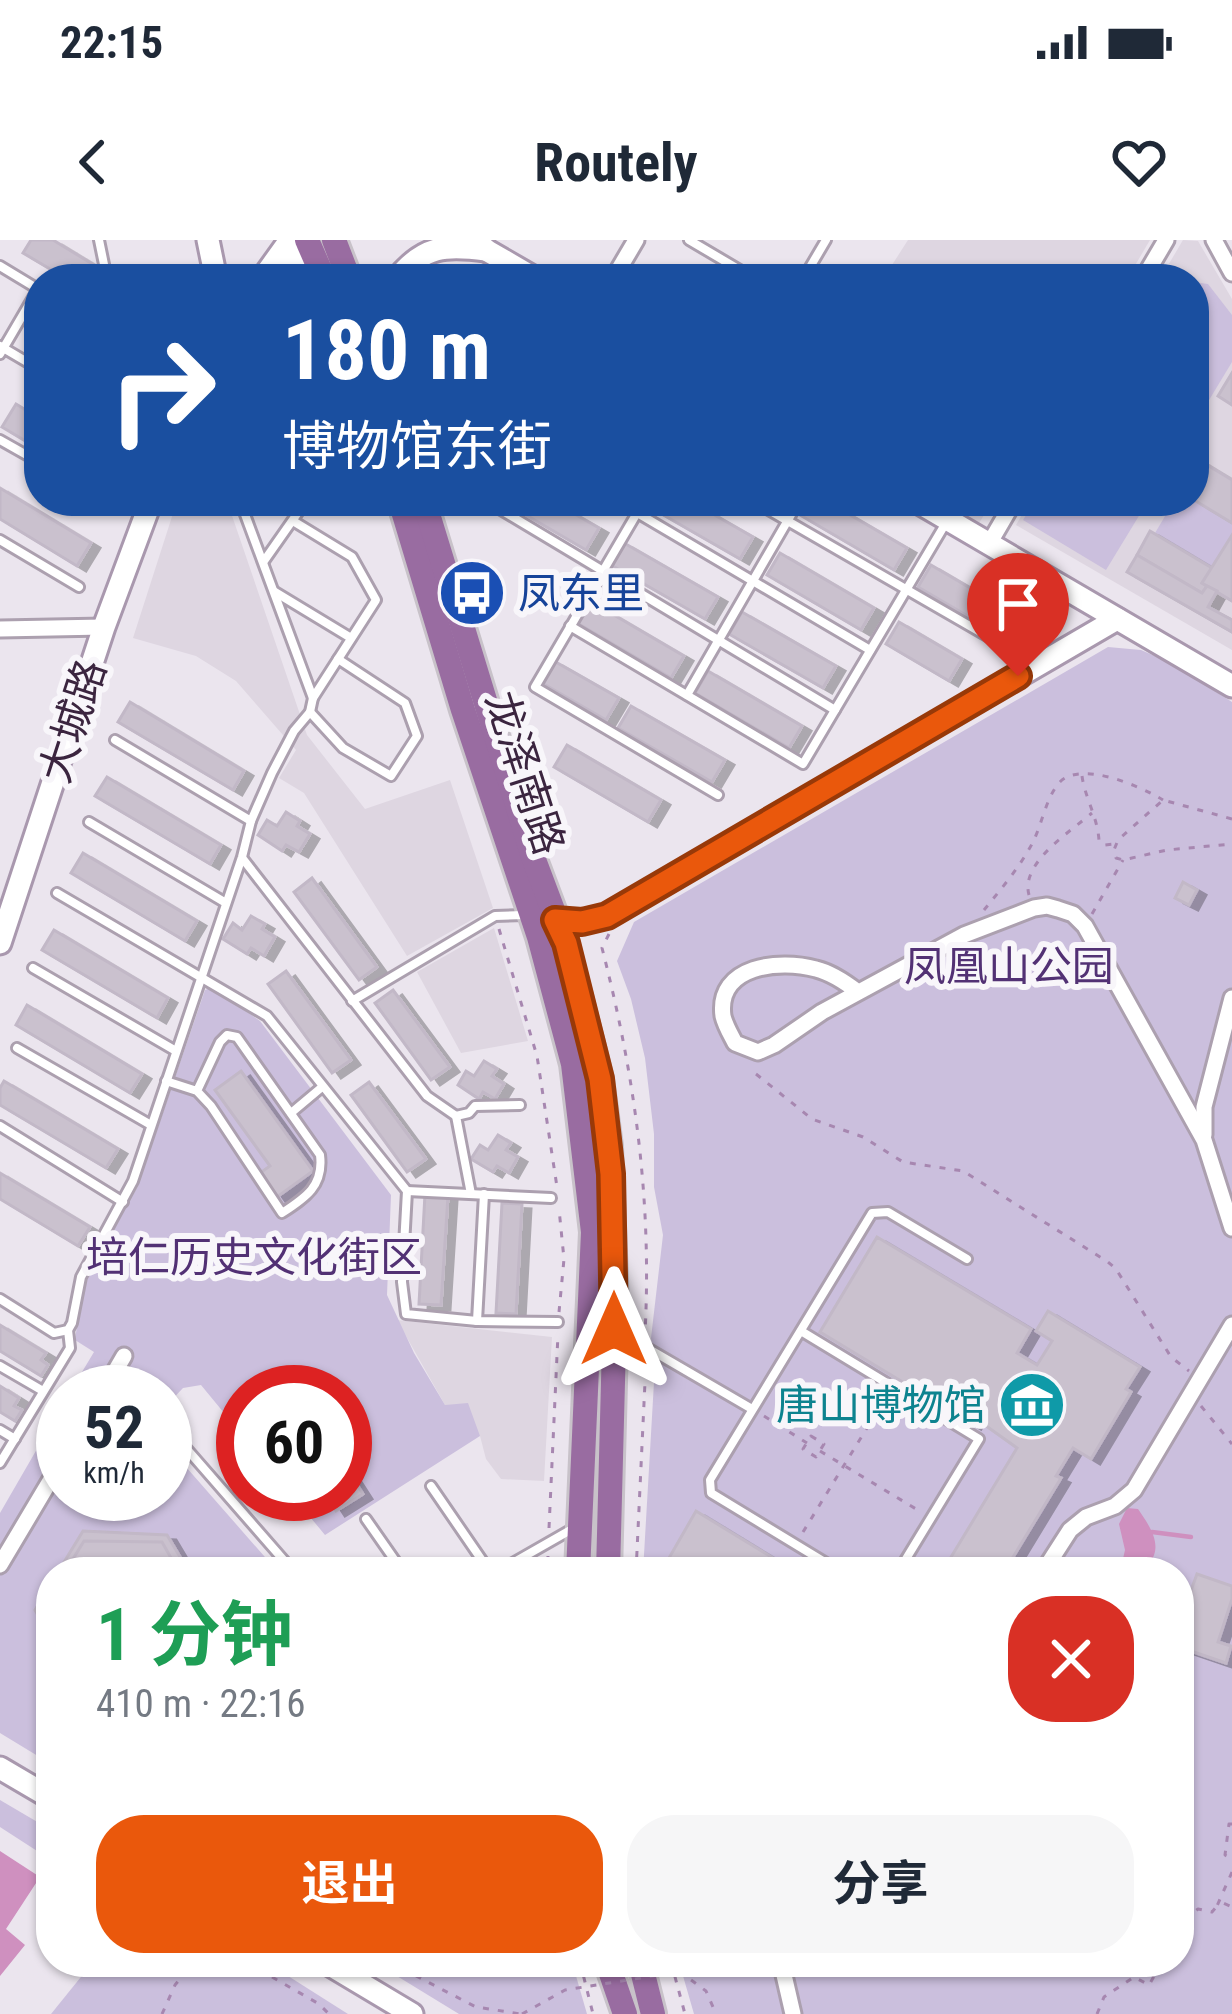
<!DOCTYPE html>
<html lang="zh">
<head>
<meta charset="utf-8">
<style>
	:root { --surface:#fff; --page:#f6f6f7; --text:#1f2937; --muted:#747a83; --accent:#ea580c }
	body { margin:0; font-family:"Roboto Condensed","Noto Sans SC",sans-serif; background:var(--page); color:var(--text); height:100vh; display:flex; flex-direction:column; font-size:45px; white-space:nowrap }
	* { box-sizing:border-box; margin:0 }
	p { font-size:39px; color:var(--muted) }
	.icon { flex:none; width:66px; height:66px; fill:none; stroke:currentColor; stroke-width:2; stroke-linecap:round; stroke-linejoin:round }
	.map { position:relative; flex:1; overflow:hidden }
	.drawer { position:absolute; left:36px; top:1317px; width:1158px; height:420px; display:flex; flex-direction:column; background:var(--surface); border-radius:48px; box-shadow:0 3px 9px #0004 }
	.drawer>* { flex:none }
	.guide { position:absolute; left:24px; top:24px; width:1185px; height:252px; border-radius:48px; box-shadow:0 3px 9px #0004; background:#1a4fa0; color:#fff; overflow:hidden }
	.speed { position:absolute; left:36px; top:1125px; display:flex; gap:24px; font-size:60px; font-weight:700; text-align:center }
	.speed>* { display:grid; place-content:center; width:156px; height:156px; border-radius:50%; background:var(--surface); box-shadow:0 3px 9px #0004; line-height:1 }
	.speed small { font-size:30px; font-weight:400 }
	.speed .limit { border:18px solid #d22; background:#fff; color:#111 }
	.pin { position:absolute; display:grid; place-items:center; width:102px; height:102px; color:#fff; margin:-123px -51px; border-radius:50% 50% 50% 0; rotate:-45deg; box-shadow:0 0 12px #0007 }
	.pin .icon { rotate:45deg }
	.me { position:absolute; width:132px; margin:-66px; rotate:0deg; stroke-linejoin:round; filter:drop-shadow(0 0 9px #0008) }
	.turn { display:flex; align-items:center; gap:42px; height:252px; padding:0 60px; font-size:54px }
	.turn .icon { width:156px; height:156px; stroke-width:2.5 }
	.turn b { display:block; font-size:84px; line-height:102px }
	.round { display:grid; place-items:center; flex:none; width:126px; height:126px; border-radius:48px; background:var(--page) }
	.overview { display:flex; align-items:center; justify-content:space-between; height:204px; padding:0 60px }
	h1 { font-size:72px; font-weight:700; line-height:90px; color:#1e9e55 }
	.button { display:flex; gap:24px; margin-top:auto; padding:24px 60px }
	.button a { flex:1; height:138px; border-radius:48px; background:var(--accent); color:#fff; font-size:48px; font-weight:700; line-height:138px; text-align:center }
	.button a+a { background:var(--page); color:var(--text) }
	.status { display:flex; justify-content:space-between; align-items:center; height:84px; padding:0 60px; background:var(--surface); direction:ltr }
	.status svg { height:33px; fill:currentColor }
	header { display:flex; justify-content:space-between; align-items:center; height:156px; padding:0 60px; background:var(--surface); font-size:54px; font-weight:700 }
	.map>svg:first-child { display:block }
	.built { fill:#ded6e1 }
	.green { fill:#cbbfdd }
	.water { fill:#cf90bf }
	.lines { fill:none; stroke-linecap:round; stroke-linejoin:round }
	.stream { stroke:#cf90bf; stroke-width:4.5 }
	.building { fill:#cac1ce; stroke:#c2b8c7; stroke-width:3; filter:url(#shadow) }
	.lane-casing { stroke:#aca0af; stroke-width:14 }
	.street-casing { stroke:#aca0af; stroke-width:21 }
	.secondary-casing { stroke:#a998ae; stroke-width:27 }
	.primary-casing { stroke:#c8c2c9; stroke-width:30 }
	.path { stroke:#a787b0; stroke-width:3; stroke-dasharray:6 9; stroke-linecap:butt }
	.lane { stroke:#fff; stroke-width:8 }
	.street { stroke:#fff; stroke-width:15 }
	.secondary { stroke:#fff; stroke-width:21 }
	.primary { stroke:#996ca1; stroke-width:24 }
	.path-bridge { stroke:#a787b0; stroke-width:3; stroke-dasharray:6 9; stroke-linecap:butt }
	.route-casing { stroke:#983908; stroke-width:30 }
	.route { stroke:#ea580c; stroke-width:21 }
	.labels { text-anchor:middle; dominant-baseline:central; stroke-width:12; stroke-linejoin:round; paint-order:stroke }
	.transit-label { font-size:42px; fill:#164399; stroke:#f8f6fa; text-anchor:start }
	.street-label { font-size:42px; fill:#3b253f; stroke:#f8f6fa }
	.park-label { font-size:42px; fill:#523174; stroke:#f8f6fa }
	.culture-label { font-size:42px; fill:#0d838f; stroke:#f8f6fa; text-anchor:end }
</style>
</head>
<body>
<div class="status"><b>22:15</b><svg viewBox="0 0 49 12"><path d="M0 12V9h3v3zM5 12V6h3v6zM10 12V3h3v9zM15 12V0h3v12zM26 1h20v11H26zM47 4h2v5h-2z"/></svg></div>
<header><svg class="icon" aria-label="back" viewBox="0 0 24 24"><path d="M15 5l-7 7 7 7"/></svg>Routely<svg class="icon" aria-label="heart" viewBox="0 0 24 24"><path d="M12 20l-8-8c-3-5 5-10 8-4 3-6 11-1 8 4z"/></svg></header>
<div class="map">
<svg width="1232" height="1774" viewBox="0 0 1232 1774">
	<defs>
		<filter id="shadow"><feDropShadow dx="9" dy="5" stdDeviation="0" flood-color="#0004"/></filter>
	</defs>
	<rect width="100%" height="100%" fill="#ebe5ee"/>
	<g class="built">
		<polygon points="908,0 1150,0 1127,39 883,39"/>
		<polygon points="1183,0 1198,1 1232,59 1232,410 1016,285 1030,261 1194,261 1194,39 1160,39"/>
		<polygon points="177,261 227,261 307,495 365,569 450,540 493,668 407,716 304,553 279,538 296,510 236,441 196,416 133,398"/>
		<polygon points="942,261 993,261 979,283"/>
		<polygon points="494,688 528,801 461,813 417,732"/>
		<polygon points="397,1080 552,1097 544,1241 501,1239 486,1219 480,1196 445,1165"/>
	</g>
	<g class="green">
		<polygon points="1194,42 1208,44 1232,75 1232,122 1194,185"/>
		<polygon points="1194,260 1232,283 1232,295 1212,328 1155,293 1174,261"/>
		<polygon points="1035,261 1148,261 1106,330 1023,280"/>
		<polygon points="1108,407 1141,410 1171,423 1232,462 1232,1774 694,1774 679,1722 1179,1722 1179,1332 643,1332 655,1125 651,1098 663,995 654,947 654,894 645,818 631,759 617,721 634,682"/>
		<polygon points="212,747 260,781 391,955 387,1055 414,1113 445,1165 468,1163 480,1196 325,1295 291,1254 345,1254 345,1152 243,1152 243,1196 201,1145 183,1148 165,1167 165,1152 70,1152 94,1112 75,1100 84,1036 137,948 205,750"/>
		<polygon points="63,1164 63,1254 165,1254 165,1203 278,1332 51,1332 51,1524 0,1493 0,1273"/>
		<polygon points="0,1560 51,1590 51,1620 0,1587"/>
		<polygon points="93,1722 266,1722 348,1774 51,1774"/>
		<polygon points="374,1722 572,1722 587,1774 459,1774"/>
	</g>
	<g class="water">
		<path d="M1127,1268L1138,1269C1146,1281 1160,1299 1154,1315C1152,1321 1147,1326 1144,1332H1120L1125,1310L1119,1284Z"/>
		<polygon points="0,1611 40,1637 6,1689 25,1705 0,1736"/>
	</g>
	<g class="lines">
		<polyline class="stream" points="1152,1292 1191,1297"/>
	</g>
	<g class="building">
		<polygon points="31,0 53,0 99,28 92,39 67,39 23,13"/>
		<polygon points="39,91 39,116 28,109"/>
		<polygon points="1232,133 1232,165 1218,156"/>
		<polygon points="16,164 39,178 39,209 2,187"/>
		<polygon points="1194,217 1232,240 1232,283 1194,260"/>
		<polygon points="0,248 91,303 77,326 0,279"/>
		<polygon points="502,261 552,261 599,288 586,310"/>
		<polygon points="648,261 690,261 753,297 740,319 646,265"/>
		<polygon points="808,261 826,261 907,308 894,330 800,275"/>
		<polygon points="1150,291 1212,328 1202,343 1207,346 1202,353 1137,315"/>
		<polygon points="1232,295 1232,361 1202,343"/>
		<polygon points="624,303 718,357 705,379 611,325"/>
		<polygon points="780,313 874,368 861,390 767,335"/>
		<polygon points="1137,315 1202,353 1207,346 1217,351 1208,367 1232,380 1232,392 1127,332"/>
		<polygon points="931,325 1025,380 1012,402 918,347"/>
		<polygon points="590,361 684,416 671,438 577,383"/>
		<polygon points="742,372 836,426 823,448 729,394"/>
		<polygon points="899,382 962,419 949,441 886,404"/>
		<polygon points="554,421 619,458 606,480 542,443"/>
		<polygon points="708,431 802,486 789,508 695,453"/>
		<polygon points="130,462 244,531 233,550 118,482"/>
		<polygon points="631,466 725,520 712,542 618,488"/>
		<polygon points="567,505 661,560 648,582 554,527"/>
		<polygon points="107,537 221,605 210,624 95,556"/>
		<polygon points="286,572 300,581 297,586 310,594 299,612 286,605 282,611 258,595 267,580 277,586"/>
		<polygon points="83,613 197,681 185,701 71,633"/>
		<polygon points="312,638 377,727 359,740 294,652"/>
		<polygon points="1183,642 1197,650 1189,665 1175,658"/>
		<polygon points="251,676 265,684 262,689 275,697 264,716 251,708 247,714 223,699 233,683 242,690"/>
		<polygon points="54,690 168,758 157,778 42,710"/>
		<polygon points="286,731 351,820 332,833 268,744"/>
		<polygon points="393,750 450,827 431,840 375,763"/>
		<polygon points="27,765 142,834 130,853 16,785"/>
		<polygon points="484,821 497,829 492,836 504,844 495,859 483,852 479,859 458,845 466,831 474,836"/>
		<polygon points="241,831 313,931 277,957 260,933 270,926 215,850"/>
		<polygon points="4,841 118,909 106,928 0,865 0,848"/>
		<polygon points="369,842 426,919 407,932 351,855"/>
		<polygon points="498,895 511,903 506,910 518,917 509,933 497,926 493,932 471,919 480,905 488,910"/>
		<polygon points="0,933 90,987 78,1006 0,959"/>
		<polygon points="425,954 448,956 441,1065 419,1064"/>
		<polygon points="502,963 522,964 516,1074 496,1073"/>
		<polygon points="877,997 1031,1089 1017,1113 1037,1125 1052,1101 1036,1091 1048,1071 1140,1127 1126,1149 1131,1152 1091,1219 1073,1208 1056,1236 1061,1238 1004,1332 942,1332 1017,1208 975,1178 972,1184 820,1092"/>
		<polygon points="0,1085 46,1113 41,1120 48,1125 41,1136 0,1111"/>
		<polygon points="0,1146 19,1158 14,1166 22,1170 15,1181 0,1172"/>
		<polygon points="345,1226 363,1254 336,1271 325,1254 345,1254"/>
		<polygon points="696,1271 796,1332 661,1332"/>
		<polygon points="83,1291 167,1295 189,1332 58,1332"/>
		<polygon points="84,1301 162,1302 179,1332 65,1332"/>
		<polygon points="1197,1334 1232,1346 1232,1359 1218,1402 1231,1406 1226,1423 1185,1409 1187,1403 1179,1401 1179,1353 1189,1356"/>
		<polygon points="51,1344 51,1398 35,1370"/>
	</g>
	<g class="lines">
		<g class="lane-casing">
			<g id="lane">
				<polyline points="99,0 107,39"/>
				<polyline points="689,0 755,39"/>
				<polyline points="0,26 38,49"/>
				<polyline points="803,39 826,0"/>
				<polyline points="0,106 39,129"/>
				<polyline points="0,114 38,49"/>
				<polyline points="0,200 39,222"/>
				<polyline points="486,261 835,470"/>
				<polyline points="617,261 870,410"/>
				<polyline points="644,261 535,447 718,555"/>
				<polyline points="753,261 994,400"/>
				<polyline points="293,281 352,317 376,360 313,458"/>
				<polyline points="0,300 79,347"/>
				<polyline points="264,321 306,261"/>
				<polyline points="275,352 351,398"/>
				<polyline points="570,386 803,524 947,281"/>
				<polyline points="687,455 799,261"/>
				<polyline points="310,472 343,508 391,536 417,496 405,463 338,419"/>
				<polyline points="115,500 251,581"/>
				<polyline points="89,582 226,663"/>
				<polyline points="243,619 427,856 456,876 471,954"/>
				<polyline points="57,653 267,776 407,951 402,1042 406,1074 477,1081 558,1082"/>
				<polyline points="33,728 176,811"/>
				<polyline points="352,761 495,676 524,675"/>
				<polyline points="17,808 151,885"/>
				<path d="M166,841L197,851L211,866L282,973C305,958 324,946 320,915L237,797L227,795L220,802L197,851"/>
				<polyline points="291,873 322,847"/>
				<polyline points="456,876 469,873 475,866 520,865"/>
				<polyline points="0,886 123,962"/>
				<polyline points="407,951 551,958"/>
				<polyline points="0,1059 54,1093 68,1090 72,1083 81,1037 133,941 242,617 251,581 272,533 294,491 310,472 313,458 240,261"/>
				<polyline points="477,1081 484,954"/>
				<polyline points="618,1091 752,1169"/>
				<polyline points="801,1091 979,1199 898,1332"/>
				<polyline points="0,1126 43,1151"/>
				<polyline points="133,1140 140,1152"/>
				<polyline points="165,1184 294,1332"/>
				<polyline points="0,1190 15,1199"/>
				<polyline points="0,1223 70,1108 68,1090"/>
				<polyline points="431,1246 490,1332"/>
				<polyline points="366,1279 403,1332"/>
				<polyline points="497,1332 574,1288"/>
				<polyline points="841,1332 711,1253 710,1240 872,973 888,972 967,1019"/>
			</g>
		</g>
		<g class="street-casing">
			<g id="street">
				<polyline points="1214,0 1232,33"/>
				<polyline points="613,39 636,0"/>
				<polyline points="1143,39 1166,0"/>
				<polyline points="989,304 1014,261"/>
				<polyline points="0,389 104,387"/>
				<path d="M858,752C845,742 832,733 816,729C780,719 716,725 723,776C725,785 731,795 735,803L758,812L774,805L822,772L964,695L1034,668L1047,666L1058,669L1073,674L1085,686L1204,900L1232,988"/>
				<polyline points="1204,895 1204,867 1232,758"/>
				<polyline points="103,1152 124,1116"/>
				<polyline points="0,1325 63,1219"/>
				<polyline points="1043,1332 1070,1290 1086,1277 1115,1266 1134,1250 1232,1085"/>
				<polyline points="781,1722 793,1774"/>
			</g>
		</g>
		<g class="secondary-casing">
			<g id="secondary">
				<polyline points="208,0 216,39"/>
				<polyline points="476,0 486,10 536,39"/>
				<polyline points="262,39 290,0"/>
				<polyline points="284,39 309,3"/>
				<path d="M397,39C424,5 446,5 486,10"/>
				<polyline points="916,261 1232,446"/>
				<polyline points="545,678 582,682 607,676 1117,379"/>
				<polyline points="0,703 104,387 151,261"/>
				<polyline points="0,1528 51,1558"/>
				<polyline points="325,1722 412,1774"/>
			</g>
		</g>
		<g class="primary-casing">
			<g id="primary">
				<polyline points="307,0 324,39"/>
				<polyline points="334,0 349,39"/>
				<polyline points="400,261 463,470 539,697 573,824 593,992 578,1332"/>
				<polyline points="424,261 533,617 565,702 600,839 609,906 615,1066 608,1332"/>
				<polyline points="607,1722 625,1774"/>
				<polyline points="640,1722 653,1774"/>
			</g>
		</g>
		<g class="path">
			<path d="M1082,536C1085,558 1098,578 1099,601L1105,605L1114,604"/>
			<polyline points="1232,579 1163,560 1118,600 1114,610 1116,618 1123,620 1167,610 1232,604"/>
			<path d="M1029,655C1020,623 1070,592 1092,573"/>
			<path d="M984,670C1001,649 1020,627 1033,602C1042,584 1046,558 1059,543C1080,519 1142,547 1163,560"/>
			<polyline points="1092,674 1123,620"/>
			<polyline points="499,689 537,816 557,947"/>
			<path d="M609,694L602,708C635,836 652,961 645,1093"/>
			<polyline points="756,834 812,879 863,897 903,922 963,931 1108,1022 1116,1029 1171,1117 1189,1131"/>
			<polyline points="559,1072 564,1019 559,969"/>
			<polyline points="1201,1166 1232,1204"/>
			<polyline points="764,1176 807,1203"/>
			<polygon points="811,1196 824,1204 816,1217 803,1209"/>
			<polyline points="820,1211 921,1272"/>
			<polyline points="549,1288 558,1094"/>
			<polyline points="803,1292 886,1157"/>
			<polyline points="547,1332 548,1316"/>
			<polyline points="636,1332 646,1121"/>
			<polyline points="1232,1584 1229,1584 1225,1615 1232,1619"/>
			<polyline points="1232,1632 1217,1666 1223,1663 1232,1667"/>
			<polyline points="1179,1693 1184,1679 1198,1669 1212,1672 1217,1666"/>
			<polyline points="246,1722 319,1764 329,1774"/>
			<polyline points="389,1722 476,1767 521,1774"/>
			<polyline points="580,1722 593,1774"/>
			<polyline points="671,1722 685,1774"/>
			<polyline points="679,1731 706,1751 716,1774"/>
			<polyline points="162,1774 175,1745 194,1722"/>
			<polyline points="1097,1774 1104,1757 1134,1737 1149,1745 1162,1722"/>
		</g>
		<use href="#lane" class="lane"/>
		<use href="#street" class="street"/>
		<use href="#secondary" class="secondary"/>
		<use href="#primary" class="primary"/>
		<polyline class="path-bridge" points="522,1774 565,1750 741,1722"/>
	</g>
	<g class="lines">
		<g class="route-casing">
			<polyline id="route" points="614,1089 611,934 600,839 566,703 555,680 582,682 607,676 1018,436"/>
		</g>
		<use href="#route" class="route"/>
	</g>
	<defs>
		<g id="bus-disc" transform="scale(3.45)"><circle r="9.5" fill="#1a4fb4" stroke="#f8f6fa"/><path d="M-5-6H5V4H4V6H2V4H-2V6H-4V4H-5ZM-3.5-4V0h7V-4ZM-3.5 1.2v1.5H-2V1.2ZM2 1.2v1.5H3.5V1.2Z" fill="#fff"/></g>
		<g id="museum-disc" transform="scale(3.45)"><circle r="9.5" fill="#0f9aa8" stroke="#f8f6fa"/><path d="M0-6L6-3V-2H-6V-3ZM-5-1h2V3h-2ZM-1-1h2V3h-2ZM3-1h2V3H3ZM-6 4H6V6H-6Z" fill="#fff"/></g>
	</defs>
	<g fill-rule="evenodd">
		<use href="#bus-disc" x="472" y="353"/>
		<use href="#museum-disc" x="1032" y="1165"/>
	</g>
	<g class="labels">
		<g class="transit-label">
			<text x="518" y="353">凤东里</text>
		</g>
		<g class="street-label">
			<text transform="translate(73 481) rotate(-72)">大城路</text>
			<text transform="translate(525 533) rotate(72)">龙泽南路</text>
		</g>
		<g class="park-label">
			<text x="1009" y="726">凤凰山公园</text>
			<text x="254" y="1017">培仁历史文化街区</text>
		</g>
		<g class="culture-label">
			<text x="986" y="1165">唐山博物馆</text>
		</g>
	</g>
</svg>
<div class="speed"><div>52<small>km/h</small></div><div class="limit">60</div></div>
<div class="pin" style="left:1018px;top:436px;background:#d93025"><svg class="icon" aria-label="arrive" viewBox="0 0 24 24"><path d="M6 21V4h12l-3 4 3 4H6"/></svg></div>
<svg class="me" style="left:614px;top:1089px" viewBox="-20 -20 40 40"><path d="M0-17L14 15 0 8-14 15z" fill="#ea580c" stroke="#fff" stroke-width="4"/></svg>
<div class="guide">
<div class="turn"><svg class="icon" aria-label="right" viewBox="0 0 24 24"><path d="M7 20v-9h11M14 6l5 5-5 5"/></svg><div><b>180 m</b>博物馆东街</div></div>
</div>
<section class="drawer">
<div class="overview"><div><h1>1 分钟</h1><p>410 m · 22:16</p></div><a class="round" style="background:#d93025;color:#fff"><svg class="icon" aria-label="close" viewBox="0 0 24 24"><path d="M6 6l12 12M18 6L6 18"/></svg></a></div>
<div class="button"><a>退出</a><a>分享</a></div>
</section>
</div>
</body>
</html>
